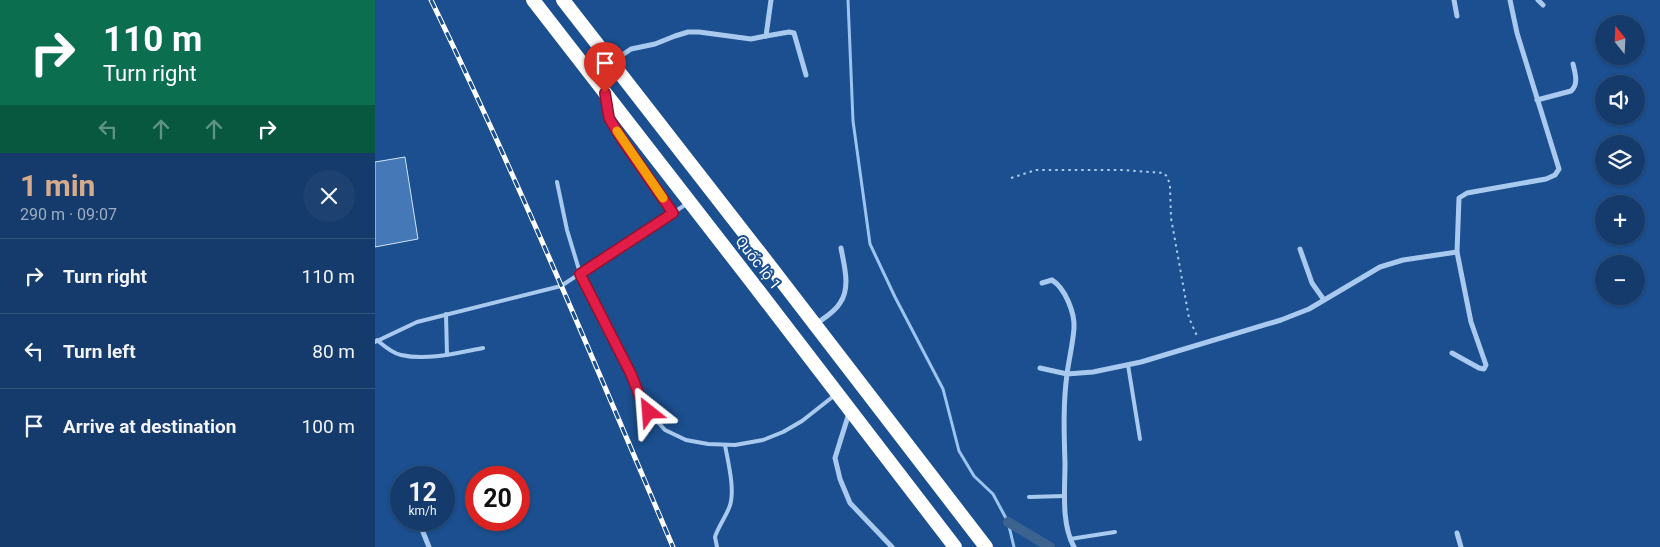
<!DOCTYPE html>
<html lang="en">
<head>
<meta charset="utf-8">
<style>
	:root { --surface:#143b6b; --page:#1d4271; --text:#f1f3f6; --muted:#9dadc1; --line:#33557e; --accent:#d6ab8b }
	body { margin:0; font-family:Roboto,sans-serif; background:var(--page); color:var(--text); height:100vh; display:flex; flex-direction:column; font-size:19px; white-space:nowrap }
	* { box-sizing:border-box; margin:0 }
	p { font-size:16px; color:var(--muted) }
	.icon { flex:none; width:28px; height:28px; fill:none; stroke:currentColor; stroke-width:2; stroke-linecap:round; stroke-linejoin:round }
	.map { position:relative; flex:1; overflow:hidden }
	.panel { display:flex; flex-direction:column; background:var(--surface); width:375px }
	.panel>* { flex:none }
	.guide { background:#0b6e4f; color:#fff; overflow:hidden }
	.needle { width:32px; rotate:342deg }
	.tools { position:absolute; left:1220px; top:15px; display:grid; gap:10px }
	.tools a { display:grid; place-items:center; width:50px; height:50px; border-radius:50%; background:var(--surface); box-shadow:0 1px 4px #0004,0 0 0 1px var(--line); font-size:25px }
	.speed { position:absolute; left:15px; top:466px; display:flex; gap:10px; font-size:25px; font-weight:700; text-align:center }
	.speed>* { display:grid; place-content:center; width:65px; height:65px; border-radius:50%; background:var(--surface); box-shadow:0 1px 4px #0004,0 0 0 1px var(--line); line-height:1 }
	.speed small { font-size:12px; font-weight:400 }
	.speed .limit { border:8px solid #d22; background:#fff; color:#111 }
	.pin { position:absolute; display:grid; place-items:center; width:42px; height:42px; color:#fff; margin:-51px -21px; border-radius:50% 50% 50% 0; rotate:-45deg; box-shadow:0 0 5px #0007 }
	.pin .icon { rotate:45deg }
	.me { position:absolute; width:55px; margin:-28px; rotate:332deg; stroke-linejoin:round; filter:drop-shadow(0 0 4px #0008) }
	.turn { display:flex; align-items:center; gap:18px; height:105px; padding:0 20px; font-size:22px }
	.turn .icon { width:65px; height:65px; stroke-width:2.5 }
	.turn b { display:block; font-size:35px; line-height:42px }
	.lanes { display:flex; align-items:center; height:48px; padding:0 20px; background:#0003; justify-content:center; gap:25px; direction:ltr }
	.lanes .off { opacity:.35 }
	.round { display:grid; place-items:center; flex:none; width:52px; height:52px; border-radius:26px; background:var(--page) }
	.summary { display:flex; align-items:center; justify-content:space-between; height:85px; padding:0 20px }
	h1 { font-size:30px; font-weight:700; line-height:38px; color:var(--accent) }
	ul { padding:0; list-style:none }
	li { display:flex; align-items:center; gap:15px; height:75px; padding:0 20px; border-top:1px solid var(--line) }
	li div { flex:1 }
	li b { display:block; font-size:19px }
	li em { font-style:normal }
	main { display:flex; flex:1; min-height:0 }
	.map>svg:first-child { display:block }
	.lines { fill:none; stroke-linecap:round; stroke-linejoin:round }
	.stream { stroke:#9cc4f0; stroke-width:3 }
	.canal { stroke:#3c6290; stroke-width:10 }
	.building { fill:#4478b7; stroke:#cfe3fa }
	.path { stroke:#a9c9ee; stroke-width:2; stroke-dasharray:2.5 4; stroke-linecap:butt }
	.lane { stroke:#a9c9ee; stroke-width:4 }
	.street { stroke:#a9c9ee; stroke-width:5 }
	.highway { stroke:#fff; stroke-width:14 }
	.rail-casing { stroke:#fff; stroke-width:5 }
	.rail { stroke:#1b4f8f; stroke-width:3; stroke-dasharray:9; stroke-linecap:butt }
	.route-casing { stroke:#92132f; stroke-width:12 }
	.route { stroke:#e11d48; stroke-width:9 }
	.slow { stroke:#f59e0b; stroke-width:9 }
	.labels { text-anchor:middle; dominant-baseline:central; stroke-width:4; stroke-linejoin:round; paint-order:stroke }
	.street-label { font-size:15px; fill:#fff; stroke:#1b4f8f }
</style>
</head>
<body>
<main>
<section class="panel">
<div class="guide">
<div class="turn"><svg class="icon" aria-label="right" viewBox="0 0 24 24"><path d="M7 20v-9h11M14 6l5 5-5 5"/></svg><div><b>110 m</b>Turn right</div></div>
<div class="lanes"><svg class="icon off" aria-label="left" viewBox="0 0 24 24"><path d="M17 20v-9H6M10 6l-5 5 5 5"/></svg><svg class="icon off" aria-label="ahead" viewBox="0 0 24 24"><path d="M12 20V5M6 11l6-6 6 6"/></svg><svg class="icon off" aria-label="ahead" viewBox="0 0 24 24"><path d="M12 20V5M6 11l6-6 6 6"/></svg><svg class="icon" aria-label="right" viewBox="0 0 24 24"><path d="M7 20v-9h11M14 6l5 5-5 5"/></svg></div>
</div>
<div class="summary"><div><h1>1 min</h1><p>290 m · 09:07</p></div><a class="round"><svg class="icon" aria-label="close" viewBox="0 0 24 24"><path d="M6 6l12 12M18 6L6 18"/></svg></a></div>
<ul>
<li><svg class="icon" aria-label="right" viewBox="0 0 24 24"><path d="M7 20v-9h11M14 6l5 5-5 5"/></svg><div><b>Turn right</b></div><em>110 m</em></li>
<li><svg class="icon" aria-label="left" viewBox="0 0 24 24"><path d="M17 20v-9H6M10 6l-5 5 5 5"/></svg><div><b>Turn left</b></div><em>80 m</em></li>
<li><svg class="icon" aria-label="arrive" viewBox="0 0 24 24"><path d="M6 21V4h12l-3 4 3 4H6"/></svg><div><b>Arrive at destination</b></div><em>100 m</em></li>
</ul>
</section>
<div class="map">
<svg width="1285" height="547" viewBox="0 0 1285 547">
	<rect width="100%" height="100%" fill="#1b4f8f"/>
	<g class="lines">
		<polyline class="stream" points="473,0 478,121 495,244 520,297 568,389 584,451 599,476 618,494 633,522 639,547"/>
		<polyline class="canal" points="633,522 675,547"/>
	</g>
	<polygon class="building" points="30,157 43,239 0,247 0,162"/>
	<g class="lines">
		<polyline class="path" points="636,178 661,170 747,170 789,173 793,178 795,187 796,218 814,318 823,338"/>
		<g class="lane">
			<polyline points="231,102 233,115 246,138 298,213"/>
			<polyline points="182,182 192,230 205,273 256,374 265,397 274,412 290,430 311,440 333,444 360,445 388,440 408,432 427,421 460,395"/>
			<polyline points="71,314 72,355"/>
			<path d="M2,340C9,346 17,353 26,355C52,361 82,353 108,348"/>
			<polyline points="0,342 42,322 186,286 313,203"/>
			<polyline points="753,365 765,439"/>
			<polyline points="654,497 690,496"/>
			<polyline points="695,539 740,532"/>
			<path d="M342,547L340,537C343,527 350,518 354,508C361,492 353,462 350,445"/>
		</g>
		<g class="street">
			<polyline points="1079,0 1082,16"/>
			<polyline points="1163,0 1168,5"/>
			<polyline points="391,36 414,32 419,33 431,75"/>
			<polyline points="237,62 256,49 280,44 300,36 313,32 324,32 376,39 391,36 396,0"/>
			<path d="M1162,100L1196,91C1204,84 1200,73 1198,64"/>
			<polyline points="925,249 937,283 949,300"/>
			<path d="M441,324C449,318 460,312 465,303C476,288 469,265 466,248"/>
			<polyline points="1077,353 1104,368 1109,369 1111,365 1096,322 1082,252 1084,198 1092,193 1171,179 1180,175 1184,169 1142,33 1135,0"/>
			<path d="M665,368L692,374C694,359 698,343 699,328C700,313 690,288 677,280L667,283"/>
			<polyline points="474,413 460,458 465,479 475,503 517,547"/>
			<polyline points="46,527 54,547"/>
			<polyline points="1082,533 1086,547"/>
			<path d="M699,547C686,523 690,490 690,463C689,433 688,404 692,374L718,372L766,362L906,320L934,309L1005,267L1028,260L1082,252"/>
		</g>
		<g class="highway">
			<polyline points="158,0 376,281 580,547"/>
			<polyline points="188,0 395,266 611,547"/>
		</g>
		<g class="rail-casing">
			<path id="rail" d="M56,0C143,179 220,364 298,547"/>
		</g>
		<use href="#rail" class="rail"/>
	</g>
	<g class="lines">
		<g class="route-casing">
			<polyline id="route" points="230,93 234,118 246,138 298,213 205,274 256,374 265,397 274,412"/>
		</g>
		<use href="#route" class="route"/>
		<polyline class="slow" points="242,131 288,198"/>
	</g>
	<g class="labels">
		<g class="street-label">
			<text transform="translate(383 263) rotate(52)">Quốc lộ 1</text>
		</g>
	</g>
</svg>
<div class="tools">
<a><svg class="needle" viewBox="-14 -14 28 28"><path d="M0-13l5 13h-10z" fill="#e53935"/><path d="M0 13l5-13h-10z" fill="#9dadc1"/></svg></a>
<a><svg class="icon" aria-label="sound" viewBox="0 0 24 24"><path d="M4 9h4l5-4v14l-5-4H4zM17 9q2 3 0 6"/></svg></a>
<a><svg class="icon" aria-label="layers" viewBox="0 0 24 24"><path d="M12 4l9 5-9 5-9-5zM3 14l9 5 9-5"/></svg></a>
<a>+</a>
<a>−</a>
</div>
<div class="speed"><div>12<small>km/h</small></div><div class="limit">20</div></div>
<div class="pin" style="left:230px;top:93px;background:#d93025"><svg class="icon" aria-label="arrive" viewBox="0 0 24 24"><path d="M6 21V4h12l-3 4 3 4H6"/></svg></div>
<svg class="me" style="left:274px;top:412px" viewBox="-20 -20 40 40"><path d="M0-17L14 15 0 8-14 15z" fill="#e11d48" stroke="#fff" stroke-width="4"/></svg>
</div>
</main>
</body>
</html>
